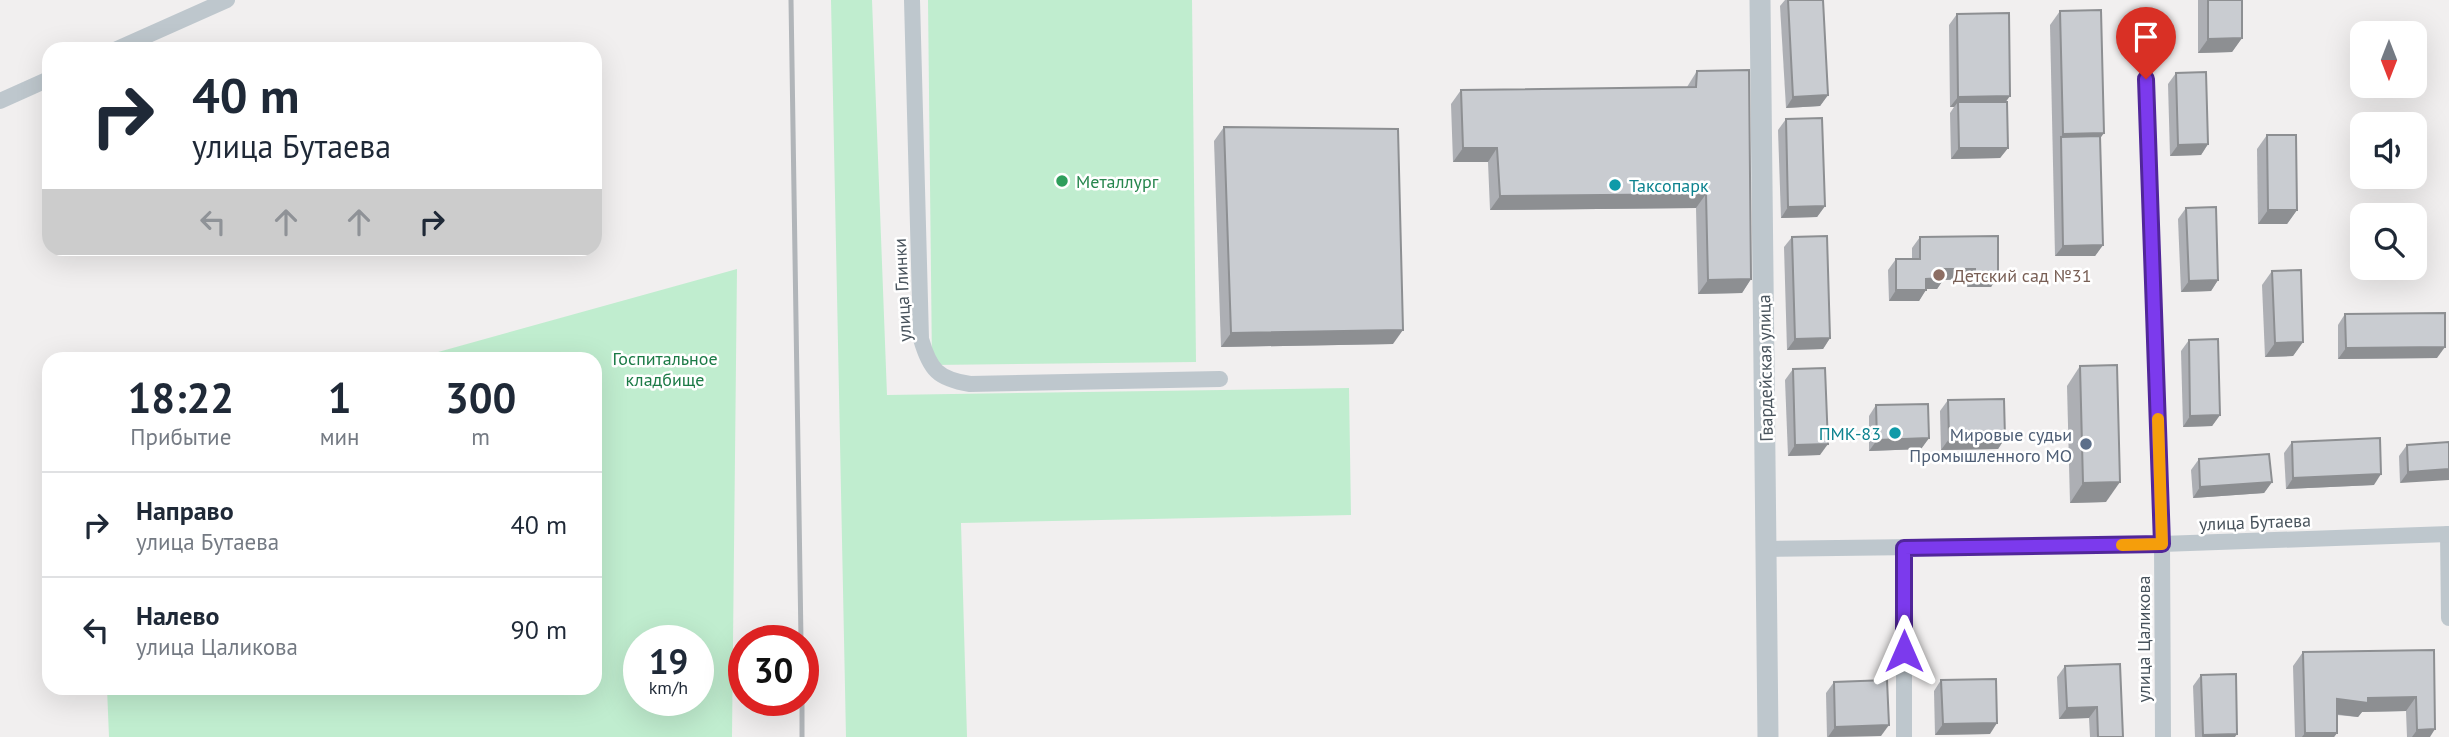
<!DOCTYPE html>
<html lang="ru">
<head>
<meta charset="utf-8">
<style>
	:root { --surface:#fff; --page:#f6f6f7; --text:#1f2937; --muted:#747a83; --line:#e0e1e3 }
	body { margin:0; font-family:"PT Sans",sans-serif; background:var(--page); color:var(--text); height:100vh; display:flex; flex-direction:column; font-size:26px; white-space:nowrap }
	* { box-sizing:border-box; margin:0 }
	p { font-size:23px; color:var(--muted) }
	.icon { flex:none; width:38px; height:38px; fill:none; stroke:currentColor; stroke-width:2; stroke-linecap:round; stroke-linejoin:round }
	.map { position:relative; flex:1; overflow:hidden }
	.drawer { position:absolute; left:42px; top:352px; width:560px; height:343px; display:flex; flex-direction:column; background:var(--surface); border-radius:21px; box-shadow:0 7px 28px #0002 }
	.drawer>* { flex:none }
	.hud { position:absolute; left:42px; top:42px; width:560px; height:214px; border-radius:21px; box-shadow:0 7px 28px #0002; background:#fff; color:var(--text); overflow:hidden }
	.needle { width:46px; rotate:180deg }
	.tools { position:absolute; left:2350px; top:21px; display:grid; gap:14px }
	.tools a { display:grid; place-items:center; width:77px; height:77px; border-radius:14px; background:var(--surface); box-shadow:0 7px 28px #0002; font-size:35px }
	.speed { position:absolute; left:623px; top:625px; display:flex; gap:14px; font-size:35px; font-weight:700; text-align:center }
	.speed>* { display:grid; place-content:center; width:91px; height:91px; border-radius:50%; background:var(--surface); box-shadow:0 7px 28px #0002; line-height:1 }
	.speed small { font-size:18px; font-weight:400 }
	.speed .limit { border:10px solid #d22; background:#fff; color:#111 }
	.pin { position:absolute; display:grid; place-items:center; width:60px; height:60px; color:#fff; margin:-72px -30px; border-radius:50% 50% 50% 0; rotate:-45deg; box-shadow:0 0 7px #0007 }
	.pin .icon { rotate:45deg }
	.me { position:absolute; width:77px; margin:-38px; rotate:0deg; stroke-linejoin:round; filter:drop-shadow(0 0 5px #0008) }
	.turn { display:flex; align-items:center; gap:24px; height:147px; padding:0 35px; font-size:32px }
	.turn .icon { width:91px; height:91px; stroke-width:2.5 }
	.turn b { display:block; font-size:49px; line-height:60px }
	.lanes { display:flex; align-items:center; height:66px; padding:0 35px; background:#0003; justify-content:center; gap:35px; direction:ltr }
	.lanes .off { opacity:.35 }
	.eta { display:flex; justify-content:space-evenly; align-items:center; height:119px; text-align:center }
	.eta b { font-size:42px; font-weight:600; line-height:49px }
	ul { padding:0; list-style:none }
	li { display:flex; align-items:center; gap:21px; height:105px; padding:0 35px; border-top:2px solid var(--line) }
	li div { flex:1 }
	li b { display:block; font-size:26px }
	li em { font-style:normal }
	.map>svg:first-child { display:block }
	.green { fill:#c0edcf; fill-rule:evenodd }
	.lines { fill:none; stroke-linecap:round; stroke-linejoin:round }
	.minor { stroke:#bec7cd; stroke-width:16 }
	.tertiary { stroke:#bec7cd; stroke-width:21 }
	.rail { stroke:#b1b5b9; stroke-width:5 }
	.wall { fill:#adafb4 }
	.shaded-wall { fill:#8d8f92 }
	.building { fill:#c9ccd1; stroke:#8d8f92; stroke-width:2 }
	.route-casing { stroke:#51269a; stroke-width:18 }
	.route { stroke:#7c3aed; stroke-width:12 }
	.slow { stroke:#f59e0b; stroke-width:12 }
	.leisure-dot { fill:#2e9e5b; stroke:#fff; stroke-width:2.5 }
	.culture-dot { fill:#0f9aa8; stroke:#fff; stroke-width:2.5 }
	.education-dot { fill:#8d6e63; stroke:#fff; stroke-width:2.5 }
	.service-dot { fill:#5c6f8a; stroke:#fff; stroke-width:2.5 }
	.labels { text-anchor:middle; dominant-baseline:central; stroke-width:5; stroke-linejoin:round; paint-order:stroke }
	.leisure-label { font-size:18px; fill:#27864d; stroke:#fff; text-anchor:start }
	.culture-label { font-size:18px; fill:#0d838f; stroke:#fff; text-anchor:start }
	.education-label { font-size:18px; fill:#785e54; stroke:#fff; text-anchor:start }
	.street-label { font-size:18px; fill:#48535c; stroke:#fff }
	.park-label { font-size:18px; fill:#1b7a46; stroke:#fff }
	.service-label { font-size:18px; fill:#4e5e75; stroke:#fff; text-anchor:end }
</style>
</head>
<body>
<div class="map">
<svg width="2449" height="737" viewBox="0 0 2449 737">
	<rect width="100%" height="100%" fill="#f1efef"/>
	<g class="green">
		<polygon points="831,0 872,0 887,395 1349,388 1351,515 961,523 967,737 846,737"/>
		<polygon points="928,0 1192,0 1196,362 932,365"/>
		<path d="M737,269L732,737H109L107,688H595V359H413ZM698,640V700H639V640Z"/>
	</g>
	<g class="lines">
		<g class="minor">
			<path d="M912,0L921,339C930,370 938,379 970,384L1220,379"/>
			<polyline points="117,49 227,0"/>
			<polyline points="2146,78 2162,544 2163,737"/>
			<polyline points="0,101 49,79"/>
			<polyline points="2448,534 2449,618"/>
			<polyline points="1768,549 2162,544 2449,534"/>
			<polyline points="1904,549 1904,737"/>
		</g>
		<polyline class="tertiary" points="1760,0 1768,737"/>
		<g class="rail">
			<polyline points="791,0 801,640"/>
			<polyline points="802,700 802,737"/>
		</g>
	</g>
	<g class="wall">
		<polygon points="1785,0 1823,0 1828,95 1820,106 1786,108 1780,6"/>
		<polygon points="2198,0 2242,0 2242,38 2232,52 2198,53"/>
		<polygon points="2060,11 2103,245 2095,256 2055,256 2050,25"/>
		<polygon points="1957,14 2005,102 2008,148 2000,158 1951,159 1950,113 1954,107 1950,107 1949,25"/>
		<polygon points="1697,71 1751,279 1742,293 1698,294 1696,208 1490,210 1488,162 1453,162 1451,104 1461,90 1687,87"/>
		<polygon points="2176,73 2208,144 2201,155 2170,156 2168,84"/>
		<polygon points="1786,119 1825,206 1817,217 1781,218 1778,130"/>
		<polygon points="1224,127 1393,344 1221,347 1214,141"/>
		<polygon points="2267,135 2297,210 2287,224 2258,224 2257,149"/>
		<polygon points="2186,208 2218,280 2211,291 2181,292 2178,219"/>
		<polygon points="1792,237 1830,338 1823,349 1787,350 1784,247"/>
		<polygon points="1920,237 1998,276 1991,287 1967,287 1967,279 1943,280 1937,289 1926,289 1919,301 1889,301 1888,270 1896,259 1912,259 1912,248"/>
		<polygon points="2272,271 2303,342 2293,356 2265,357 2262,285"/>
		<polygon points="2345,314 2437,358 2338,359 2338,325"/>
		<polygon points="2189,340 2220,415 2212,426 2183,427 2181,351"/>
		<polygon points="2080,366 2106,502 2070,503 2067,386"/>
		<polygon points="1793,369 1820,455 1788,456 1785,380"/>
		<polygon points="1948,400 2005,438 1998,449 1941,450 1940,411"/>
		<polygon points="1876,405 1929,438 1921,449 1869,451 1869,416"/>
		<polygon points="2292,442 2374,485 2286,489 2284,453"/>
		<polygon points="2449,442 2400,483 2399,456 2407,445"/>
		<polygon points="2199,459 2272,482 2264,493 2193,498 2191,470"/>
		<polygon points="2434,650 2430,737 2407,737 2406,711 2362,712 2358,717 2337,715 2337,733 2334,737 2295,737 2293,666 2303,652"/>
		<polygon points="2065,666 2123,737 2090,737 2089,718 2059,719 2057,677"/>
		<polygon points="2201,675 2235,737 2195,737 2193,686"/>
		<polygon points="1941,680 1990,734 1935,735 1934,691"/>
		<polygon points="1834,682 1881,736 1827,737 1826,693"/>
	</g>
	<g class="shaded-wall">
		<polygon points="2242,38 2232,52 2198,53 2208,39"/>
		<polygon points="1828,95 1820,106 1786,108 1793,97"/>
		<polygon points="2010,96 2002,107 1958,102 1954,107 1950,107 1958,97"/>
		<polygon points="2104,133 2094,147 2061,137 2063,134"/>
		<polygon points="2208,144 2201,155 2170,156 2178,145"/>
		<polygon points="1463,148 1497,148 1488,162 1453,162"/>
		<polygon points="1959,148 2008,148 2000,158 1951,159"/>
		<polygon points="1706,194 1696,208 1490,210 1500,196"/>
		<polygon points="1825,206 1817,217 1781,218 1788,207"/>
		<polygon points="2268,210 2297,210 2287,224 2258,224"/>
		<polygon points="2103,245 2095,256 2055,256 2063,246"/>
		<polygon points="1944,269 1975,269 1967,279 1943,280 1937,289 1918,289 1926,279"/>
		<polygon points="1975,276 1998,276 1991,287 1967,287"/>
		<polygon points="1751,279 1742,293 1698,294 1708,280"/>
		<polygon points="2218,280 2211,291 2181,292 2189,281"/>
		<polygon points="1896,290 1926,290 1919,301 1889,301"/>
		<polygon points="1403,330 1393,344 1221,347 1231,333"/>
		<polygon points="1830,338 1823,349 1787,350 1795,339"/>
		<polygon points="2303,342 2293,356 2265,357 2275,343"/>
		<polygon points="2445,347 2437,358 2338,359 2346,348"/>
		<polygon points="2220,415 2212,426 2183,427 2190,416"/>
		<polygon points="1929,438 1921,449 1869,451 1877,440"/>
		<polygon points="2005,438 1998,449 1941,450 1949,439"/>
		<polygon points="1828,444 1820,455 1788,456 1795,445"/>
		<polygon points="2449,469 2449,480 2400,483 2408,472"/>
		<polygon points="2381,474 2374,485 2286,489 2293,478"/>
		<polygon points="2120,482 2106,502 2070,503 2083,483"/>
		<polygon points="2272,482 2264,493 2193,498 2200,487"/>
		<polygon points="2416,697 2406,711 2362,712 2358,717 2327,713 2337,699"/>
		<polygon points="2097,707 2089,718 2059,719 2067,708"/>
		<polygon points="1997,723 1990,734 1935,735 1943,724"/>
		<polygon points="1889,725 1881,736 1828,737 1835,727"/>
		<polygon points="2435,729 2430,737 2412,737 2417,730"/>
		<polygon points="2305,733 2337,733 2334,737 2302,737"/>
		<polygon points="2237,734 2235,737 2202,737 2203,735"/>
	</g>
	<g class="building">
		<polygon points="1788,0 1823,0 1828,95 1793,97"/>
		<polygon points="2208,0 2242,0 2242,38 2208,39"/>
		<polygon points="2101,10 2104,133 2063,134 2060,11"/>
		<polygon points="2009,13 2010,96 1958,97 1957,14"/>
		<polygon points="1749,70 1751,279 1708,280 1706,194 1500,196 1497,148 1463,148 1461,90 1696,87 1697,71"/>
		<polygon points="2206,72 2208,144 2178,145 2176,73"/>
		<polygon points="1958,102 2007,102 2008,148 1959,148"/>
		<polygon points="1822,118 1825,206 1788,207 1786,119"/>
		<polygon points="1224,127 1398,129 1403,330 1231,333"/>
		<polygon points="2267,135 2296,135 2297,210 2268,210"/>
		<polygon points="2100,136 2103,245 2063,246 2061,137"/>
		<polygon points="2216,207 2218,280 2189,281 2186,208"/>
		<polygon points="1827,236 1830,338 1795,339 1792,237"/>
		<polygon points="1998,236 1998,276 1975,276 1975,269 1944,269 1944,278 1926,279 1926,290 1896,290 1896,259 1920,259 1920,237"/>
		<polygon points="2301,270 2303,342 2275,343 2272,271"/>
		<polygon points="2445,313 2445,347 2346,348 2345,314"/>
		<polygon points="2218,339 2220,415 2190,416 2189,340"/>
		<polygon points="2117,365 2120,482 2083,483 2080,366"/>
		<polygon points="1825,368 1828,444 1795,445 1793,369"/>
		<polygon points="2004,399 2005,438 1949,439 1948,400"/>
		<polygon points="1928,404 1929,438 1877,440 1876,405"/>
		<polygon points="2380,438 2381,474 2293,478 2292,442"/>
		<polygon points="2449,442 2449,469 2408,472 2407,445"/>
		<polygon points="2269,454 2272,482 2200,487 2199,459"/>
		<polygon points="2434,650 2435,729 2417,730 2416,697 2368,698 2368,703 2337,699 2337,733 2305,733 2303,652"/>
		<polygon points="2120,664 2123,737 2098,737 2097,707 2067,708 2065,666"/>
		<polygon points="2236,674 2237,734 2203,735 2201,675"/>
		<polygon points="1996,679 1997,723 1943,724 1941,680"/>
		<polygon points="1887,680 1889,725 1835,727 1834,682"/>
	</g>
	<g class="lines">
		<g class="route-casing">
			<polyline id="route" points="1904,651 1904,548 2162,544 2146,79"/>
		</g>
		<use href="#route" class="route"/>
		<polyline class="slow" points="2122,545 2162,544 2158,419"/>
	</g>
	<circle class="leisure-dot" cx="1062" cy="181" r="7"/>
	<g class="culture-dot">
		<circle cx="1615" cy="185" r="7"/>
		<circle cx="1895" cy="433" r="7"/>
	</g>
	<circle class="education-dot" cx="1939" cy="275" r="7"/>
	<circle class="service-dot" cx="2086" cy="444" r="7"/>
	<g class="labels">
		<g class="leisure-label">
			<text x="1076" y="181">Металлург</text>
		</g>
		<g class="culture-label">
			<text x="1629" y="185">Таксопарк</text>
			<text x="1881" y="433" text-anchor="end">ПМК-83</text>
		</g>
		<g class="education-label">
			<text x="1953" y="275">Детский сад №31</text>
		</g>
		<g class="street-label">
			<text transform="translate(902 290) rotate(-93)">улица Глинки</text>
			<text transform="translate(1765 368) rotate(-91)">Гвардейская улица</text>
			<text transform="translate(2255 522) rotate(-2)">улица Бутаева</text>
			<text transform="translate(2143 639) rotate(-90)">улица Цаликова</text>
		</g>
		<g class="park-label">
			<text x="665" y="358">Госпитальное<tspan x="665" dy="21">кладбище</tspan></text>
		</g>
		<g class="service-label">
			<text x="2072" y="434">Мировые судьи<tspan x="2072" dy="21">Промышленного МО</tspan></text>
		</g>
	</g>
</svg>
<div class="tools">
<a><svg class="needle" viewBox="-14 -14 28 28"><path d="M0-13l5 13h-10z" fill="#e53935"/><path d="M0 13l5-13h-10z" fill="#747a83"/></svg></a>
<a><svg class="icon" aria-label="sound" viewBox="0 0 24 24"><path d="M4 9h4l5-4v14l-5-4H4zM17 9q2 3 0 6"/></svg></a>
<a><svg class="icon" aria-label="search" viewBox="0 0 24 24"><circle cx="10" cy="10" r="6"/><path d="M15 15l6 6"/></svg></a>
</div>
<div class="speed"><div>19<small>km/h</small></div><div class="limit">30</div></div>
<div class="pin" style="left:2146px;top:79px;background:#d93025"><svg class="icon" aria-label="arrive" viewBox="0 0 24 24"><path d="M6 21V4h12l-3 4 3 4H6"/></svg></div>
<svg class="me" style="left:1904px;top:651px" viewBox="-20 -20 40 40"><path d="M0-17L14 15 0 8-14 15z" fill="#7c3aed" stroke="#fff" stroke-width="4"/></svg>
<div class="hud">
<div class="turn"><svg class="icon" aria-label="right" viewBox="0 0 24 24"><path d="M7 20v-9h11M14 6l5 5-5 5"/></svg><div><b>40 m</b>улица Бутаева</div></div>
<div class="lanes"><svg class="icon off" aria-label="left" viewBox="0 0 24 24"><path d="M17 20v-9H6M10 6l-5 5 5 5"/></svg><svg class="icon off" aria-label="ahead" viewBox="0 0 24 24"><path d="M12 20V5M6 11l6-6 6 6"/></svg><svg class="icon off" aria-label="ahead" viewBox="0 0 24 24"><path d="M12 20V5M6 11l6-6 6 6"/></svg><svg class="icon" aria-label="right" viewBox="0 0 24 24"><path d="M7 20v-9h11M14 6l5 5-5 5"/></svg></div>
</div>
<section class="drawer">
<div class="eta">
<div><b>18:22</b><p>Прибытие</p></div>
<div><b>1</b><p>мин</p></div>
<div><b>300</b><p>m</p></div>
</div>
<ul>
<li><svg class="icon" aria-label="right" viewBox="0 0 24 24"><path d="M7 20v-9h11M14 6l5 5-5 5"/></svg><div><b>Направо</b><p>улица Бутаева</p></div><em>40 m</em></li>
<li><svg class="icon" aria-label="left" viewBox="0 0 24 24"><path d="M17 20v-9H6M10 6l-5 5 5 5"/></svg><div><b>Налево</b><p>улица Цаликова</p></div><em>90 m</em></li>
</ul>
</section>
</div>
</body>
</html>
